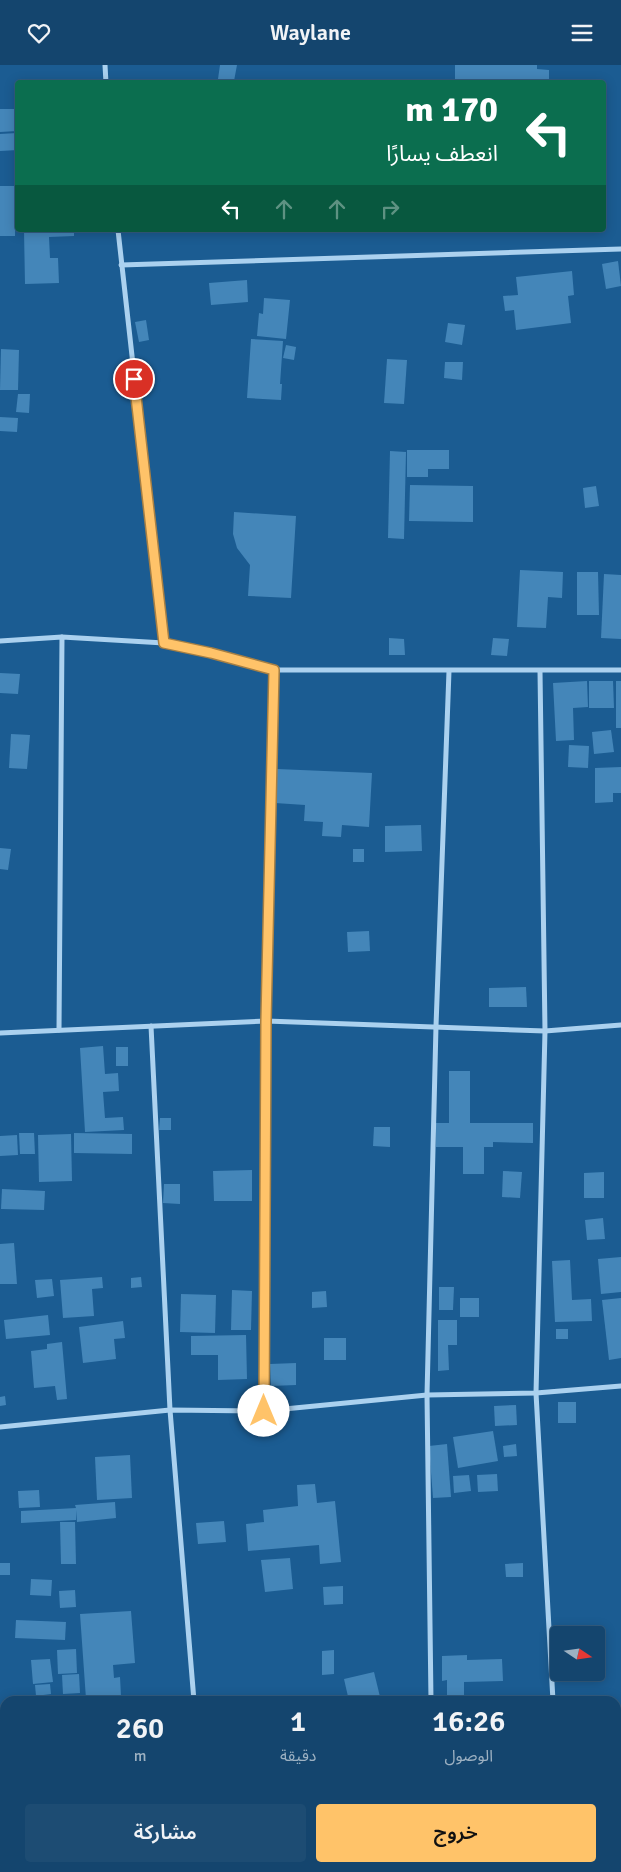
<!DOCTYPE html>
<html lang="ar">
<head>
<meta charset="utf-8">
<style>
	:root { --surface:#14456e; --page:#1d4c73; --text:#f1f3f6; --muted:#9db1c2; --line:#335d81; --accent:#ffc369 }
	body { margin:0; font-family:Signika,"Noto Sans Arabic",sans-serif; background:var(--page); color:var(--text); direction:rtl; height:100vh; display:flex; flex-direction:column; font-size:19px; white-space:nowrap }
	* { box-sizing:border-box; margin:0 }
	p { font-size:16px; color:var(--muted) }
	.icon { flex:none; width:28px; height:28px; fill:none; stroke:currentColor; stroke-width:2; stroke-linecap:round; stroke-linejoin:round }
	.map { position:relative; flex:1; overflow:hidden; direction:ltr }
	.sheet { position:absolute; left:0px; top:1631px; width:621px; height:176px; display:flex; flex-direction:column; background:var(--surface); border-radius:15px 15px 0 0; box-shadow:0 2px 12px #0003,0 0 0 1px var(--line); direction:rtl }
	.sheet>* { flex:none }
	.hud { position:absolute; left:15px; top:15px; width:591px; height:152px; border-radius:5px; box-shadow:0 2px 12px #0003,0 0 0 1px var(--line); direction:rtl; background:#0b6e4f; color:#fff; overflow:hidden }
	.needle { width:32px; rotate:103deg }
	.controls { position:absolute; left:550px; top:1561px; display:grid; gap:10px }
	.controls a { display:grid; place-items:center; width:55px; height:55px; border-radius:5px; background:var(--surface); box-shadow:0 2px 12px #0003,0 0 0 1px var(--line); font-size:25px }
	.pin { position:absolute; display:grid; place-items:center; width:42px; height:42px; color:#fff; margin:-21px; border:2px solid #fff; border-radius:50%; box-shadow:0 1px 5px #0007 }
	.me { position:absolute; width:55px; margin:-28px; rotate:0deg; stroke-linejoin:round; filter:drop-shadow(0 0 4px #0008) }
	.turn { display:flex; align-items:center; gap:18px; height:105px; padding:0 25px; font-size:22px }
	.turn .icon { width:65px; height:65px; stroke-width:2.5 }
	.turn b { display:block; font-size:35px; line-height:42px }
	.lanes { display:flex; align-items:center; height:48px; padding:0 25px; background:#0003; justify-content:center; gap:25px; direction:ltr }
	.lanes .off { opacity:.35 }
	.eta { display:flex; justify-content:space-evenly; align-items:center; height:85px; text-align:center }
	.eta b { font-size:30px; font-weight:600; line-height:35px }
	.button { display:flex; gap:10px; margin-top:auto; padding:10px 25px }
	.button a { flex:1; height:58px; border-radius:5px; background:var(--accent); color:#111; font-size:20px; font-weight:600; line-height:58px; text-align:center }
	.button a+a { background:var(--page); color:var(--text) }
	header { display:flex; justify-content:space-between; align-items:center; height:65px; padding:0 25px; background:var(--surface); font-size:22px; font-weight:600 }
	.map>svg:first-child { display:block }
	.building { fill:#4486b9 }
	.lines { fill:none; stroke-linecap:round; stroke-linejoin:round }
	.street { stroke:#abd1ef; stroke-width:5 }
	.route-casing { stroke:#a67f44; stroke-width:12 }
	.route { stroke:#ffc369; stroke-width:9 }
</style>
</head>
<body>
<header><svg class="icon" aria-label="menu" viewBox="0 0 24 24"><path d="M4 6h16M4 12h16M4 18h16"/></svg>Waylane<svg class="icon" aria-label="heart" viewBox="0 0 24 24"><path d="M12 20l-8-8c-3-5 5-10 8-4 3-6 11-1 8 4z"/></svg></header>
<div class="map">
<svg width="621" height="1807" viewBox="0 0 621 1807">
	<rect width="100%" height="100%" fill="#1b5c92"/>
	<g class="building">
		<polygon points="220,0 237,0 234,16 218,14"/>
		<polygon points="455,0 537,0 537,4 549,5 549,18 455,18"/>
		<polygon points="0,44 16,44 17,66 0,67"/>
		<polygon points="17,68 18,85 0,86 0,69"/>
		<polygon points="0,121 16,121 15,171 0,171"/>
		<polygon points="24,165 74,165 74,171 49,172 50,193 58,193 59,218 25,219"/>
		<polygon points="618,196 621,221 606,224 602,199"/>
		<polygon points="572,206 574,230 568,231 571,258 516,265 514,245 505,246 503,231 518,230 516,212"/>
		<polygon points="247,215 248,237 211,240 209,218"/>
		<polygon points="264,233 290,235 286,274 257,271 259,248 263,249"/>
		<polygon points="146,255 149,275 139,277 135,257"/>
		<polygon points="448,258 465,260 462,280 445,277"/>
		<polygon points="251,274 283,276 280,319 282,319 281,335 247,333"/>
		<polygon points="286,280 296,282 294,295 283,293"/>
		<polygon points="1,284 19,285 18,325 0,325"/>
		<polygon points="387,294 407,295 404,339 384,338"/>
		<polygon points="445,297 463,297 462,315 444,313"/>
		<polygon points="18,329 30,329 29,348 16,347"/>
		<polygon points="0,352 18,353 17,367 0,366"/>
		<polygon points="407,385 449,385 449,404 428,404 428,412 407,412"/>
		<polygon points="390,386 406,387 404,474 388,473"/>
		<polygon points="410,420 473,421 473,457 409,456"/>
		<polygon points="596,421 599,441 585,443 583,423"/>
		<polygon points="234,447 296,451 291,533 248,531 250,500 237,483 233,469"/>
		<polygon points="520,505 563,507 562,533 548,532 546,563 517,562"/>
		<polygon points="577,507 598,507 599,550 577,550"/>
		<polygon points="604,509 621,510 621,574 601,573"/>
		<polygon points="389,573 404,574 405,590 389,590"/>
		<polygon points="493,573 509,574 507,591 491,590"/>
		<polygon points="0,608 20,609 18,629 0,628"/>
		<polygon points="587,616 588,642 573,643 574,675 556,676 553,618"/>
		<polygon points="589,616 613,616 614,643 589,643"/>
		<rect x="616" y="616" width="5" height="47"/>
		<polygon points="611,665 614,687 594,689 592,667"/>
		<polygon points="11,669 30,670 27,704 9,703"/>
		<polygon points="569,680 589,681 588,703 568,702"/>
		<polygon points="621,702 621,728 613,728 613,737 595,738 595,703"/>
		<polygon points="277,704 372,708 369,762 342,760 341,772 322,771 323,757 304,756 305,740 275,738"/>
		<polygon points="421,760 422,786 385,787 385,761"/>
		<polygon points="0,783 11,784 8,805 0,804"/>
		<rect x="353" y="784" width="11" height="13"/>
		<polygon points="369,866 370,886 348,887 347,867"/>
		<polygon points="526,922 527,942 489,942 489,923"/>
		<polygon points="103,981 105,1009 118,1008 119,1026 103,1027 105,1053 123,1052 124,1065 85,1067 80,983"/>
		<rect x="116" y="982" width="12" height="19"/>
		<polygon points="449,1006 470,1006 470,1058 533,1058 533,1078 493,1077 493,1082 484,1082 484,1109 463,1109 463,1082 436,1082 436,1058 449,1058"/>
		<polygon points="160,1053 171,1053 171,1065 159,1065"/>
		<polygon points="374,1062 390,1062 390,1082 373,1081"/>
		<polygon points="19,1068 34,1068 35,1089 20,1089"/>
		<polygon points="74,1068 132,1069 132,1089 74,1088"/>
		<polygon points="71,1069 72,1116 39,1117 38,1070"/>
		<polygon points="17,1070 18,1090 0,1091 0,1071"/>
		<polygon points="252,1105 252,1136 214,1136 213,1106"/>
		<polygon points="503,1106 522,1107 520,1133 502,1132"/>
		<polygon points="604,1107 604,1133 584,1133 584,1108"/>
		<polygon points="164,1119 180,1119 180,1139 163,1138"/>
		<polygon points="2,1124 45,1126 44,1145 1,1144"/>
		<polygon points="603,1153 605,1174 587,1175 585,1155"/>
		<polygon points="14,1178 17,1219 0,1219 0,1179"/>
		<polygon points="621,1192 621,1227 601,1229 598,1194"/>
		<polygon points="570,1195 572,1235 591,1234 592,1256 555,1257 552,1196"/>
		<polygon points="102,1212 103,1223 92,1224 94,1251 63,1253 60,1215"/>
		<polygon points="141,1212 142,1222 131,1223 131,1213"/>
		<polygon points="52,1214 54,1231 37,1233 35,1215"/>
		<polygon points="439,1222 454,1222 453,1245 439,1245"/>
		<polygon points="232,1225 252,1226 251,1265 231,1265"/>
		<polygon points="326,1226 327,1242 312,1243 312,1227"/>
		<polygon points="181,1229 216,1230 215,1268 180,1267"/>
		<rect x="460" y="1233" width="19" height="19"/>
		<polygon points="621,1233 621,1293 609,1295 602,1235"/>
		<polygon points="48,1250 50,1270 6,1274 4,1255"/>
		<polygon points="438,1255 457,1255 457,1280 448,1280 449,1305 438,1306"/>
		<polygon points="123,1256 125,1273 114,1274 116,1294 83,1298 79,1262"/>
		<rect x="556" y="1264" width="12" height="10"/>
		<polygon points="246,1270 247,1314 218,1315 218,1290 191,1290 191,1271"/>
		<rect x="324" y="1273" width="22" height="22"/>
		<polygon points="62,1277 67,1334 57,1335 55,1321 34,1323 31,1286 47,1284 47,1279"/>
		<polygon points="296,1298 296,1320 271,1321 270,1299"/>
		<polygon points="5,1331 6,1340 0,1341 0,1332"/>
		<rect x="558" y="1337" width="18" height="21"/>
		<polygon points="516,1340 517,1360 495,1361 494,1341"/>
		<polygon points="493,1366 498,1396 458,1403 453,1372"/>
		<polygon points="447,1379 451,1432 433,1433 429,1381"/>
		<polygon points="516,1379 517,1391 504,1392 503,1381"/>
		<polygon points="130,1390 132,1433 97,1435 95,1392"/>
		<polygon points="497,1409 498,1426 478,1427 477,1410"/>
		<polygon points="469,1410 471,1426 454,1428 453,1411"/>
		<polygon points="315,1419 317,1438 335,1436 341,1497 320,1499 319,1480 248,1486 246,1459 264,1457 263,1445 298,1441 297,1420"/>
		<polygon points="39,1425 40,1442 19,1443 18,1426"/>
		<polygon points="115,1437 116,1453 77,1457 76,1445 76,1455 21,1458 21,1446 76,1443 75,1440"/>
		<polygon points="224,1456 226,1477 198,1479 196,1458"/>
		<polygon points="60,1457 75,1457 76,1499 61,1499"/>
		<polygon points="290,1493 293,1524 265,1527 261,1495"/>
		<rect x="0" y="1498" width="10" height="12"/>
		<polygon points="523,1498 523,1512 506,1512 505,1499"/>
		<polygon points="31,1514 52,1515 51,1531 30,1530"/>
		<polygon points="343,1521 343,1539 324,1540 323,1522"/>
		<polygon points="75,1525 76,1542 60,1543 59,1526"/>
		<polygon points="131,1546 135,1598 113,1600 114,1613 120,1612 121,1631 86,1634 80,1549"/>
		<polygon points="16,1555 66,1557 65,1575 15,1573"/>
		<polygon points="76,1584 77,1608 58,1609 57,1585"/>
		<polygon points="334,1585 334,1609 322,1610 322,1586"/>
		<polygon points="467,1590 467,1595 502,1594 503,1616 464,1617 464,1636 447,1636 447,1615 442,1616 442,1591"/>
		<polygon points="50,1594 53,1617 33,1619 31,1595"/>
		<polygon points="374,1607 381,1636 349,1636 344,1614"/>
		<polygon points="79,1609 80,1628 63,1629 62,1610"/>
		<polygon points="50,1619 51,1629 36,1631 35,1620"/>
		<rect x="67" y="1802" width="18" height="5"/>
		<rect x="93" y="1802" width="19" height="5"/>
		<polygon points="525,1804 553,1804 553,1807 526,1807"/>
	</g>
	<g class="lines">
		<g class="street">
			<polyline points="105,0 106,18"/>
			<polyline points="118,165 164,578"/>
			<polyline points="121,200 621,184"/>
			<polyline points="0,576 62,572 164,578 211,588 274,605 621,605"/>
			<polyline points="540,606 545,966 536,1328 553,1636"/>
			<polyline points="151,961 170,1345 194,1636"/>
			<polyline points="59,965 62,572"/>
			<polyline points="0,968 266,956 545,966 621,960"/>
			<polyline points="264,1346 266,956 274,605"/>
			<polyline points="0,1362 170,1345 264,1346 427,1330 536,1328 621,1321"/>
			<polyline points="431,1636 427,1330 436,961 449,606"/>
			<polyline points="617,1690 621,1802"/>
			<polyline points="205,1802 205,1807"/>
			<polyline points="434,1802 434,1807"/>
		</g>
	</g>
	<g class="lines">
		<g class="route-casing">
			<polyline id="route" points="134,314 164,578 211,588 274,605 266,956 264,1346"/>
		</g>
		<use href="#route" class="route"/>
	</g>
</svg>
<div class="controls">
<a><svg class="needle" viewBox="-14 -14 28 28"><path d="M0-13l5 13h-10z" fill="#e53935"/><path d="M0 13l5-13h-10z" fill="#9db1c2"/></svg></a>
</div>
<div class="pin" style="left:134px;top:314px;background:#d93025"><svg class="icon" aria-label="arrive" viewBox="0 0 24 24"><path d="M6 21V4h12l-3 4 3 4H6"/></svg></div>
<svg class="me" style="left:264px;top:1346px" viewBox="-20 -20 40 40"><circle r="19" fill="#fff"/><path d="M0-13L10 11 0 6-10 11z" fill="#ffc369"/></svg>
<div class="hud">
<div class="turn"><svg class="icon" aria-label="left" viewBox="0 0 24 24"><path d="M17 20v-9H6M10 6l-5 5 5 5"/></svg><div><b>170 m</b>انعطف يسارًا</div></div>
<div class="lanes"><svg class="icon" aria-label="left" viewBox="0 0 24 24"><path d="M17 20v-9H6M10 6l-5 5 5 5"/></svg><svg class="icon off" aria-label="ahead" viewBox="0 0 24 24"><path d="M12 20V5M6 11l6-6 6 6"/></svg><svg class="icon off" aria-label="ahead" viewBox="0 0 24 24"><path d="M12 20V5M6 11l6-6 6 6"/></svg><svg class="icon off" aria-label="right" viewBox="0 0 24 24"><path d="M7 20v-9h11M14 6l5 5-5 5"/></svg></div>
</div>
<section class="sheet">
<div class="eta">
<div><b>16:26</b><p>الوصول</p></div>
<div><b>1</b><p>دقيقة</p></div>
<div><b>260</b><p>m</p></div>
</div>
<div class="button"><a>خروج</a><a>مشاركة</a></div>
</section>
</div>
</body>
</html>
